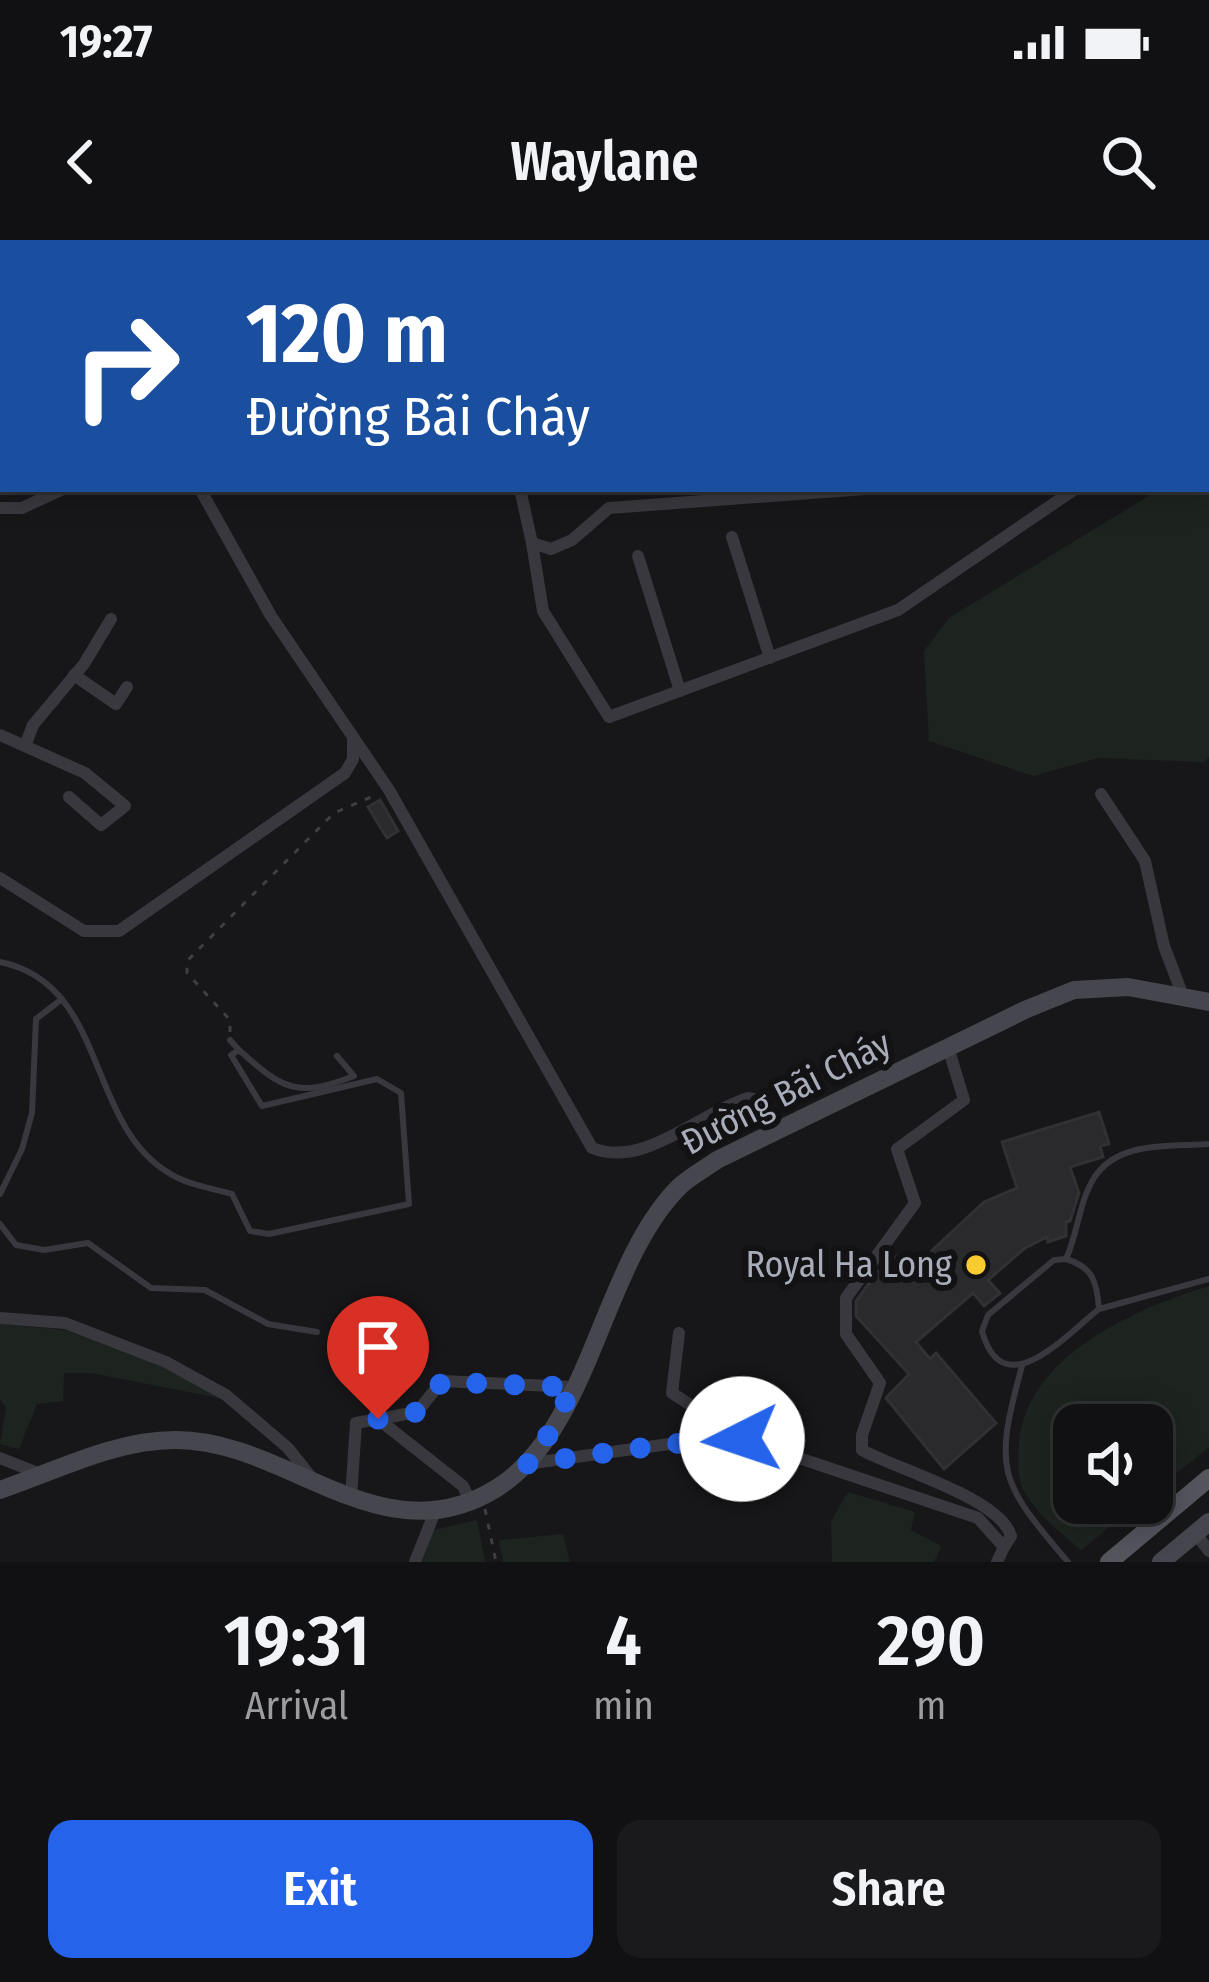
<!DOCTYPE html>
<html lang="en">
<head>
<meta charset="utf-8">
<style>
	:root { --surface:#111113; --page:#1a1a1c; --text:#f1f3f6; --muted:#9c9da0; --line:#303133; --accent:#2563eb }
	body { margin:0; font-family:"Fira Sans Condensed",sans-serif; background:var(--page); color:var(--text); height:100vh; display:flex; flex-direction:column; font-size:45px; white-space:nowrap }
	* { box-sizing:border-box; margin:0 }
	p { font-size:39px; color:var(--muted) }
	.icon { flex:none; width:66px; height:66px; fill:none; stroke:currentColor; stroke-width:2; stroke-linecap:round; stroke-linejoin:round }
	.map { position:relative; height:1322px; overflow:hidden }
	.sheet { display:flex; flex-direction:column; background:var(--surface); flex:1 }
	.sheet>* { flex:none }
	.guide { position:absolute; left:0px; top:0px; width:1209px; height:252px; box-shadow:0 6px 30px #0003,0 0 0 3px var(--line); background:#1a4fa0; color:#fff; overflow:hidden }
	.tools { position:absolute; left:1053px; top:1164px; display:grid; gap:24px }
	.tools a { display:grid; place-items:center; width:120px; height:120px; border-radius:24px; background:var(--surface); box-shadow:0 6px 30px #0003,0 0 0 3px var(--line); font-size:60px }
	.pin { position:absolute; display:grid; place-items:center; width:102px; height:102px; color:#fff; margin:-123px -51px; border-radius:50% 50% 50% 0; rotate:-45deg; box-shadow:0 0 12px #0007 }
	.pin .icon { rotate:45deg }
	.me { position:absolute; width:132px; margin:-66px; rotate:266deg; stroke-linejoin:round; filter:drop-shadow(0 0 9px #0008) }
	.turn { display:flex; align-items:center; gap:42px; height:252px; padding:0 48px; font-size:54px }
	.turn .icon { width:156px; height:156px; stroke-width:2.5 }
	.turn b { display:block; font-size:84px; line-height:102px }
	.eta { display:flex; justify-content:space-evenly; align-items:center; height:204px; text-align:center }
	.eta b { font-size:72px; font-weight:600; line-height:84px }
	.primary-button { display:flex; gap:24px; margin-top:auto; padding:24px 48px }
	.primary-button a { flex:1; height:138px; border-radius:24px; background:var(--accent); color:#fff; font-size:48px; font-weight:600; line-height:138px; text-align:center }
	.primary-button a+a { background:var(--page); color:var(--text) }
	.status { display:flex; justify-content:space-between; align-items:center; height:84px; padding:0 60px; background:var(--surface); direction:ltr }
	.status svg { height:33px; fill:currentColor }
	header { display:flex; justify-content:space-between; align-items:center; height:156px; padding:0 48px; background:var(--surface); font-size:54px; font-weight:600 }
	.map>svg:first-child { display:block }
	.green { fill:#1d241f }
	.building { fill:#2a2a2d; stroke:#313135; stroke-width:3 }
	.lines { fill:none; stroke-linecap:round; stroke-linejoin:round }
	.path { stroke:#3e3f45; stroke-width:3; stroke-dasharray:6 9; stroke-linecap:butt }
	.lane { stroke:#38383e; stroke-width:6 }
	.street { stroke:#38383e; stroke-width:12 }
	.secondary { stroke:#46474e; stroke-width:18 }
	.primary { stroke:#54555d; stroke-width:18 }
	.route { stroke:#2563eb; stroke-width:21; stroke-dasharray:0 37.8 }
	.poi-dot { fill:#f8cc30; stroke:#121214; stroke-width:4.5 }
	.labels { text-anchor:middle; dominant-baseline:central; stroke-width:12; stroke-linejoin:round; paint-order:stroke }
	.street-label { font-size:36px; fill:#a9acb9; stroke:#121214 }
	.poi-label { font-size:36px; fill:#a9acb9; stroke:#121214; text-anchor:end }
</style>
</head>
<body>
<div class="status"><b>19:27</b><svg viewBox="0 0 49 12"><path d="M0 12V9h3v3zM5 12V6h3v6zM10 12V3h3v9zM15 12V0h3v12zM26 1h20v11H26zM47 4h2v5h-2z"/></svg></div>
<header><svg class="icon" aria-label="back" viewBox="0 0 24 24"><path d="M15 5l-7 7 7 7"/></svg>Waylane<svg class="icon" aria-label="search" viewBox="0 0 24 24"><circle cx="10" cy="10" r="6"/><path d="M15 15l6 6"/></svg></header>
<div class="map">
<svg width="1209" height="1322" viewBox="0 0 1209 1322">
	<rect width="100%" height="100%" fill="#171719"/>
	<g class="green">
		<polygon points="1209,218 1209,517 1204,522 1098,518 1033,536 929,501 924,411 949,378 1160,249 1206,249"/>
		<path d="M1209,1046V1207L1152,1253V1185H1074V1263H1139L1081,1310C1060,1292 1036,1274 1023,1249C1017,1235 1018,1218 1019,1203C1027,1115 1135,1069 1209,1046Z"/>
		<polygon points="0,1084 65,1090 165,1127 219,1158 91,1133 64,1133 63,1161 37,1164 19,1209 0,1204 6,1168 0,1159"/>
		<polygon points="848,1252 915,1272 911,1290 941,1306 934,1322 832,1322 831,1281"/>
		<polygon points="477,1280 485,1322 422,1322 433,1290"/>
		<polygon points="563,1294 570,1322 503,1322 499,1300"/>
	</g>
	<g class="building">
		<polygon points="380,560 398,591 387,598 368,567"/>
		<polygon points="1099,872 1109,904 1100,906 1103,917 1070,927 1079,953 1070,981 1066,982 1066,996 1048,1002 1047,997 1025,1008 988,1040 1000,1053 984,1066 973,1053 916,1102 930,1119 936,1113 996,1183 944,1229 886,1158 909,1134 856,1076 856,1061 876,1034 899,1015 911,1030 984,962 1017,948 1002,902"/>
	</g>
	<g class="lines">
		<g class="path">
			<polyline points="230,792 230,780 187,733 187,721 334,573 378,554"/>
			<polyline points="485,1269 496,1322"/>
		</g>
		<g class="lane">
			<path d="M0,722C112,745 83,892 178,938C194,946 215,949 232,954L250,991L269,994L409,964L401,853L377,839L262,866L231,815L239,810L230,800"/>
			<path d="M239,810C283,850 297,858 354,836L337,816"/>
			<polyline points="0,954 22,909 32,873 36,779 62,759"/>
			<polyline points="0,984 16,1005 44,1010 88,1003 151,1048 205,1050 268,1084 317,1092"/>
			<path d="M1066,1019C1093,1027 1097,1042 1099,1069C1066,1095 1003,1167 982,1091L988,1075L1054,1020Z"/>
			<path d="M1066,1019C1078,993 1079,962 1094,938C1118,900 1171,907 1209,904"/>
			<polyline points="1099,1069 1209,1039"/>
			<path d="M1022,1126C993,1231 999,1241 1068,1322"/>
		</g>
		<g class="street">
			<polyline points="574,0 582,3"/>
			<polyline points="387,3 392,0"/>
			<polyline points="1098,3 1099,0"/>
			<polyline points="0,12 3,12"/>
			<polyline points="1206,18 1209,0"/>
			<polyline points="1206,160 1209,158"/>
			<polyline points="0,201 3,201"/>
			<path d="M200,249L271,376L389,550L592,908C644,929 699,873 748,858L764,861L779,889"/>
			<polyline points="520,249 532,303 551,309 572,300 609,268 865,249"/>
			<polyline points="0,268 22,268 63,249"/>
			<polyline points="732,297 770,418"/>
			<polyline points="532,303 543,371 609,477 898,370 1075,249"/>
			<polyline points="638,316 680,451"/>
			<polyline points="74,435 116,464 127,447"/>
			<polyline points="0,495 85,533 125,566 101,585 69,557"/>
			<polyline points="25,506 33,485 84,424 111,379"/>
			<polyline points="1101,554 1145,621 1164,706 1183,756"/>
			<polyline points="0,638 84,691 119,691 345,533 353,519 353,500"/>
			<path d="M948,807L964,860L897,909L915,963L846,1058V1094L880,1143L862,1195V1210C898,1230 1000,1258 1011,1296L1004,1307"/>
			<polyline points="0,1078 65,1083 166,1122 226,1155 288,1208 311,1237"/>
			<polyline points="679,1093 672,1153 741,1198"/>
			<polyline points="378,1179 463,1246 470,1261"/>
			<polyline points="0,1218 43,1235"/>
			<polyline points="526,1224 669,1204 742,1199 978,1278 1004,1307 997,1322"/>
			<polyline points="351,1257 356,1183 417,1172 442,1141 573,1147"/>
			<polyline points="1196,1294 1209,1311"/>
			<polyline points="415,1322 436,1269"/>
		</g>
		<g class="secondary">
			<path d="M0,1250C56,1231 115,1200 175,1200C287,1199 382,1320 497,1248C592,1188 601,1024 680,946C691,936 706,928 717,920L1027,769L1074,750L1128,747L1209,762"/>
			<polyline points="1161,1322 1209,1282"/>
		</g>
		<polyline class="primary" points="1109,1322 1209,1238"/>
	</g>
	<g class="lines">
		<polyline class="route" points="378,1179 417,1172 442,1142 573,1147 543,1205 526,1224 669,1204 742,1199"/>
	</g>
	<circle class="poi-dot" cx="976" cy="1025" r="12"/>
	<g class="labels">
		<g class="street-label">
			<text transform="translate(786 853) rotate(-27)">Đường Bãi Cháy</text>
		</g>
		<g class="poi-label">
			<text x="952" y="1025">Royal Ha Long</text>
		</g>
	</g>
</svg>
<div class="tools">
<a><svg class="icon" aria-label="sound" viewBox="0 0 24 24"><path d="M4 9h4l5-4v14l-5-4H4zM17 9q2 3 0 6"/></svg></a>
</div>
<div class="pin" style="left:378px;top:1179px;background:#d93025"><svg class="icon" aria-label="arrive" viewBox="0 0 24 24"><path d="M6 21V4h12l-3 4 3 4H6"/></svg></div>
<svg class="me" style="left:742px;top:1199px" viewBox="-20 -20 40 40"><circle r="19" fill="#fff"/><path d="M0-13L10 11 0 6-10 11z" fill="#2563eb"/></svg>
<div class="guide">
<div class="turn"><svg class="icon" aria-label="right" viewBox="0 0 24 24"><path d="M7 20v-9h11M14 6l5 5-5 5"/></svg><div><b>120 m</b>Đường Bãi Cháy</div></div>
</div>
</div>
<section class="sheet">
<div class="eta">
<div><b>19:31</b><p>Arrival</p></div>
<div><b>4</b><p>min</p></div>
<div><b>290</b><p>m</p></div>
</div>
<div class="primary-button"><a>Exit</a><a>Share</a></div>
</section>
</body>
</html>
